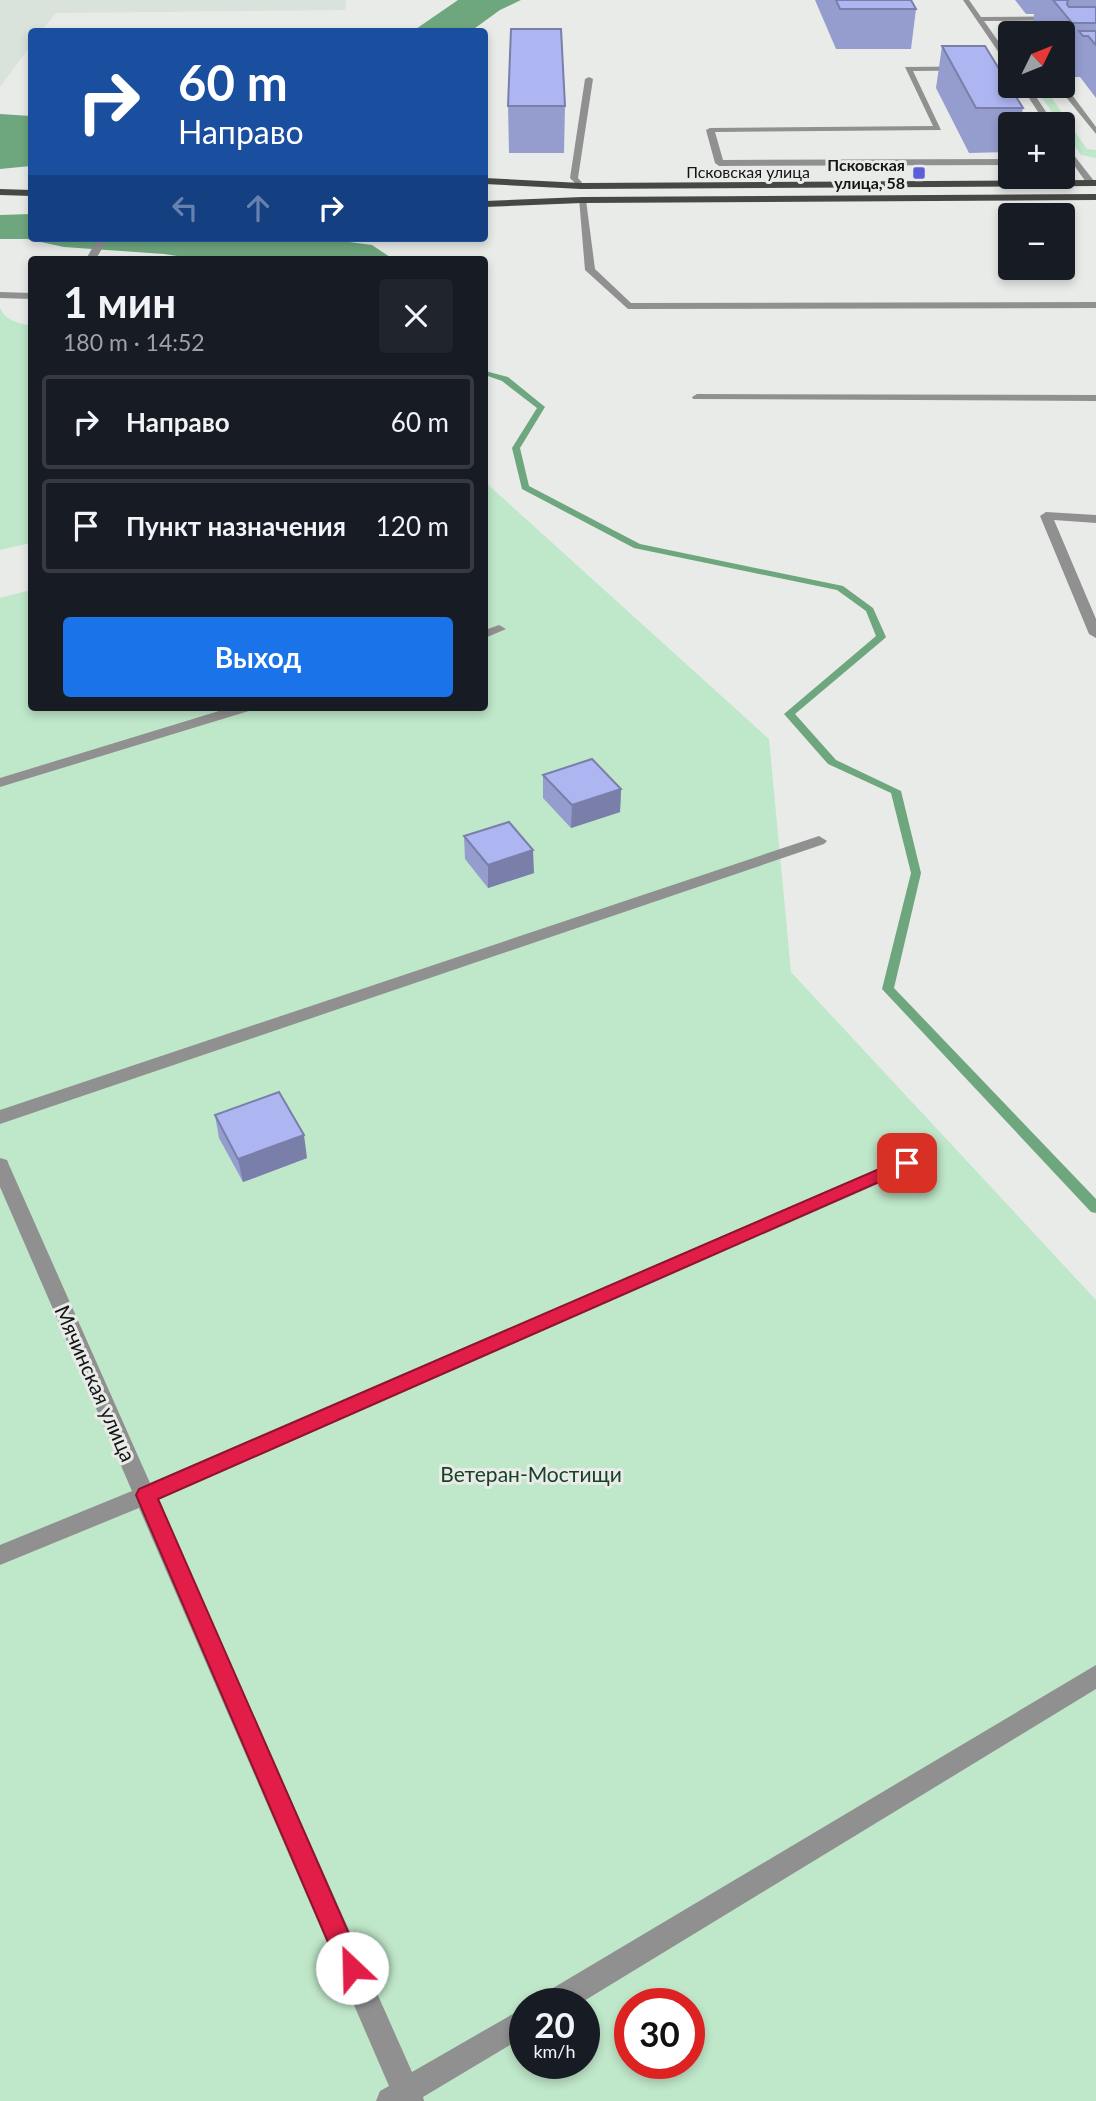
<!DOCTYPE html>
<html lang="ru">
<head>
<meta charset="utf-8">
<style>
	:root { --surface:#171b24; --page:#20242c; --text:#f1f3f6; --muted:#9ea1a6; --line:#363941; --accent:#1a73e8 }
	body { margin:0; font-family:Lato,sans-serif; background:var(--page); color:var(--text); height:100vh; display:flex; flex-direction:column; font-size:26px; white-space:nowrap }
	* { box-sizing:border-box; margin:0 }
	p { font-size:23px; color:var(--muted) }
	.icon { flex:none; width:38px; height:38px; fill:none; stroke:currentColor; stroke-width:2; stroke-linecap:round; stroke-linejoin:round }
	.map { position:relative; flex:1; overflow:hidden }
	.drawer { position:absolute; left:28px; top:256px; width:460px; height:455px; display:flex; flex-direction:column; background:var(--surface); border-radius:7px; box-shadow:0 4px 10px #0003 }
	.drawer>* { flex:none }
	.guide { position:absolute; left:28px; top:28px; width:460px; height:214px; border-radius:7px; box-shadow:0 4px 10px #0003; background:#1a4fa0; color:#fff; overflow:hidden }
	.needle { width:46px; rotate:47deg }
	.fabs { position:absolute; left:998px; top:21px; display:grid; gap:14px }
	.fabs a { display:grid; place-items:center; width:77px; height:77px; border-radius:7px; background:var(--surface); box-shadow:0 4px 10px #0003; font-size:35px }
	.speed { position:absolute; left:509px; top:1988px; display:flex; gap:14px; font-size:35px; font-weight:700; text-align:center }
	.speed>* { display:grid; place-content:center; width:91px; height:91px; border-radius:50%; background:var(--surface); box-shadow:0 4px 10px #0003; line-height:1 }
	.speed small { font-size:18px; font-weight:400 }
	.speed .limit { border:10px solid #d22; background:#fff; color:#111 }
	.pin { position:absolute; display:grid; place-items:center; width:60px; height:60px; color:#fff; margin:-30px; border-radius:14px; box-shadow:0 4px 10px #0006 }
	.me { position:absolute; width:77px; margin:-38px; rotate:336deg; stroke-linejoin:round; filter:drop-shadow(0 0 5px #0008) }
	.turn { display:flex; align-items:center; gap:24px; height:147px; padding:0 35px; font-size:32px }
	.turn .icon { width:91px; height:91px; stroke-width:2.5 }
	.turn b { display:block; font-size:49px; line-height:60px }
	.lanes { display:flex; align-items:center; height:66px; padding:0 35px; background:#0003; justify-content:center; gap:35px; direction:ltr }
	.lanes .off { opacity:.35 }
	.round { display:grid; place-items:center; flex:none; width:74px; height:74px; border-radius:7px; background:var(--page) }
	.head { display:flex; align-items:center; justify-content:space-between; height:119px; padding:0 35px }
	h1 { font-size:42px; font-weight:700; line-height:52px }
	.action { display:flex; gap:14px; margin-top:auto; padding:14px 35px }
	.action a { flex:1; height:80px; border-radius:7px; background:var(--accent); color:#fff; font-size:28px; font-weight:700; line-height:80px; text-align:center }
	ul { padding:0; list-style:none }
	li { display:flex; align-items:center; gap:21px; height:94px; margin:0 14px 10px; padding:0 21px; border:4px solid var(--line); border-radius:7px }
	li div { flex:1 }
	li b { display:block; font-size:26px }
	li em { font-style:normal }
	.map>svg:first-child { display:block }
	.built { fill:#d9e3db }
	.green { fill:#bfe7c9; fill-rule:evenodd }
	.water { fill:#6ea77e }
	.lines { fill:none; stroke-linecap:round; stroke-linejoin:round }
	.stream { fill:#6ea77e; fill-rule:evenodd }
	.minor { fill:#8f908f; fill-rule:evenodd }
	.major { fill:#464846; fill-rule:evenodd }
	.wall { fill:#959dcf }
	.shaded-wall { fill:#797fa9 }
	.building { fill:#adb6f1; stroke:#797fa9; stroke-width:2 }
	.route { fill:#e11d48; stroke:#92132f; stroke-width:2 }
	.poi-dot { fill:#5c60d8; stroke:#e9ebe9; stroke-width:2.5 }
	.labels { text-anchor:middle; dominant-baseline:central; stroke-width:6; stroke-linejoin:round; paint-order:stroke }
	.far-poi-label { font-size:16px; font-weight:bold; fill:#141514; stroke:#e9ebe9; text-anchor:end }
	.far-street-label { font-size:16px; fill:#141514; stroke:#e9ebe9 }
	.near-street-label { font-size:21px; fill:#141514; stroke:#e9ebe9 }
	.near-park-label { font-size:21px; fill:#174226; stroke:#e9ebe9 }
</style>
</head>
<body>
<div class="map">
<svg width="1096" height="2101" viewBox="0 0 1096 2101">
	<rect width="100%" height="100%" fill="#e9ebe9"/>
	<polygon class="built" points="0,0 346,0 345,10 56,13 41,31 32,32 31,45 0,87"/>
	<g class="green">
		<polygon points="1034,86 1057,86 1060,92 1049,94 1087,149 1096,150 1096,158 1081,155"/>
		<path d="M0,307C4,321 19,323 32,326L31,543L0,550Z"/>
		<path d="M485,482L769,739L791,972L1096,1300V2101H0V598L31,590L32,707H485ZM525,2004H584V2063H525ZM630,2004H690V2063H630Z"/>
	</g>
	<g class="water">
		<polygon points="458,0 521,0 500,10 471,31 413,31"/>
		<polygon points="0,114 31,116 31,166 0,169"/>
		<polygon points="31,214 32,238 319,238 372,245 393,259 197,259 164,254 64,247 27,239 0,239 0,215"/>
	</g>
	<g class="lines">
		<polygon class="stream" points="485,371 508,377 545,407 520,448 529,486 640,544 843,586 873,608 886,637 884,639 795,714 836,760 901,791 921,873 894,988 1096,1199 1096,1213 1091,1212 882,989 911,873 891,793 828,764 784,714 876,636 866,611 837,590 634,548 522,489 512,448 537,408 502,381 485,375"/>
		<g class="minor">
			<polygon points="963,0 969,0 981,17 1096,16 1096,20 984,21 1010,58 1010,70 913,71 941,130 715,132 723,160 1010,159 1010,165 719,166 715,163 706,130 710,128 933,126 905,67 1008,66"/>
			<polygon points="1096,65 1096,69 1062,70 1062,66"/>
			<polygon points="589,77 593,79 578,178 585,186 581,189 570,178 585,79"/>
			<polygon points="1064,84 1096,127 1096,134 1057,86"/>
			<polygon points="1021,86 1029,86 1054,124 1046,124"/>
			<polygon points="1062,140 1094,181 1094,185 1088,185 1062,148"/>
			<polygon points="579,198 586,200 595,269 631,303 1096,302 1096,308 628,309 585,270"/>
			<polygon points="98,238 108,238 96,259 86,259"/>
			<polygon points="0,292 32,293 32,299 0,298"/>
			<polygon points="697,394 1096,395 1096,401 693,399 692,397"/>
			<polygon points="1046,512 1096,515 1096,523 1054,520 1096,619 1096,638 1089,634 1040,516"/>
			<polygon points="499,625 506,629 485,638 485,630"/>
			<polygon points="232,707 254,707 252,710 0,787 0,778"/>
			<polygon points="819,836 827,841 824,844 0,1124 0,1110"/>
			<polygon points="907,1156 914,1158 916,1163 914,1168 158,1500 412,2072 525,2007 525,2036 423,2097 424,2101 376,2101 380,2091 389,2086 139,1508 0,1565 0,1545 132,1491 0,1187 0,1158 7,1160 9,1165 150,1483"/>
			<polygon points="1096,1665 1096,1689 579,2004 539,2004 543,1994"/>
		</g>
		<g class="major">
			<polygon points="485,178 581,183 1096,180 1096,186 581,189 485,184"/>
			<polygon points="0,189 32,190 32,196 0,195"/>
			<polygon points="1096,194 1096,200 582,203 485,207 485,201 582,197"/>
		</g>
	</g>
	<g class="wall">
		<polygon points="815,0 911,0 916,9 911,49 836,49"/>
		<polygon points="1015,0 1096,0 1096,98 1080,77 1075,77 1071,72 1073,63 1064,63 1062,61 1062,33 1041,33 1033,23 1034,14 1026,14"/>
		<polygon points="942,46 1023,108 1020,124 1010,124 1010,152 969,153 936,88"/>
		<polygon points="508,106 565,106 564,153 509,153"/>
		<polygon points="543,775 621,789 620,812 571,828 543,798"/>
		<polygon points="464,836 534,873 488,888 465,859"/>
		<polygon points="215,1115 307,1158 243,1182 219,1138"/>
	</g>
	<g class="shaded-wall">
		<polygon points="621,789 620,812 571,828 572,805"/>
		<polygon points="533,850 534,873 488,888 488,865"/>
		<polygon points="304,1135 307,1158 243,1182 238,1159"/>
	</g>
	<g class="building">
		<polygon points="836,0 911,0 916,9 840,9"/>
		<polygon points="1053,0 1068,0 1067,4 1069,7 1096,7 1096,23 1072,23"/>
		<polygon points="511,29 561,29 565,106 508,106"/>
		<polygon points="1079,31 1096,31 1096,45 1088,36 1083,36"/>
		<polygon points="942,46 985,46 1023,108 976,108"/>
		<polygon points="592,759 621,789 572,805 543,775"/>
		<polygon points="509,822 533,850 488,865 464,836"/>
		<polygon points="279,1092 304,1135 238,1159 215,1115"/>
	</g>
	<polygon class="route" points="907,1157 913,1159 915,1163 913,1167 158,1499 364,1968 361,1977 352,1980 343,1977 136,1495 139,1489"/>
	<rect class="poi-dot" x="912" y="166" width="14" height="14" rx="3.5"/>
	<g class="labels">
		<g class="far-poi-label">
			<text x="905" y="164">Псковская<tspan x="905" dy="18">улица, 58</tspan></text>
		</g>
		<g class="far-street-label">
			<text x="748" y="171">Псковская улица</text>
		</g>
		<g class="near-street-label">
			<text transform="translate(96 1383) rotate(66)">Мячинская улица</text>
		</g>
		<g class="near-park-label">
			<text x="531" y="1473">Ветеран-Мостищи</text>
		</g>
	</g>
</svg>
<div class="fabs">
<a><svg class="needle" viewBox="-14 -14 28 28"><path d="M0-13l5 13h-10z" fill="#e53935"/><path d="M0 13l5-13h-10z" fill="#9ea1a6"/></svg></a>
<a>+</a>
<a>−</a>
</div>
<div class="speed"><div>20<small>km/h</small></div><div class="limit">30</div></div>
<div class="pin" style="left:907px;top:1163px;background:#d93025"><svg class="icon" aria-label="arrive" viewBox="0 0 24 24"><path d="M6 21V4h12l-3 4 3 4H6"/></svg></div>
<svg class="me" style="left:352px;top:1968px" viewBox="-20 -20 40 40"><circle r="19" fill="#fff"/><path d="M0-13L10 11 0 6-10 11z" fill="#e11d48"/></svg>
<div class="guide">
<div class="turn"><svg class="icon" aria-label="right" viewBox="0 0 24 24"><path d="M7 20v-9h11M14 6l5 5-5 5"/></svg><div><b>60 m</b>Направо</div></div>
<div class="lanes"><svg class="icon off" aria-label="left" viewBox="0 0 24 24"><path d="M17 20v-9H6M10 6l-5 5 5 5"/></svg><svg class="icon off" aria-label="ahead" viewBox="0 0 24 24"><path d="M12 20V5M6 11l6-6 6 6"/></svg><svg class="icon" aria-label="right" viewBox="0 0 24 24"><path d="M7 20v-9h11M14 6l5 5-5 5"/></svg></div>
</div>
<section class="drawer">
<div class="head"><div><h1>1 мин</h1><p>180 m · 14:52</p></div><a class="round"><svg class="icon" aria-label="close" viewBox="0 0 24 24"><path d="M6 6l12 12M18 6L6 18"/></svg></a></div>
<ul>
<li><svg class="icon" aria-label="right" viewBox="0 0 24 24"><path d="M7 20v-9h11M14 6l5 5-5 5"/></svg><div><b>Направо</b></div><em>60 m</em></li>
<li><svg class="icon" aria-label="arrive" viewBox="0 0 24 24"><path d="M6 21V4h12l-3 4 3 4H6"/></svg><div><b>Пункт назначения</b></div><em>120 m</em></li>
</ul>
<div class="action"><a>Выход</a></div>
</section>
</div>
</body>
</html>
